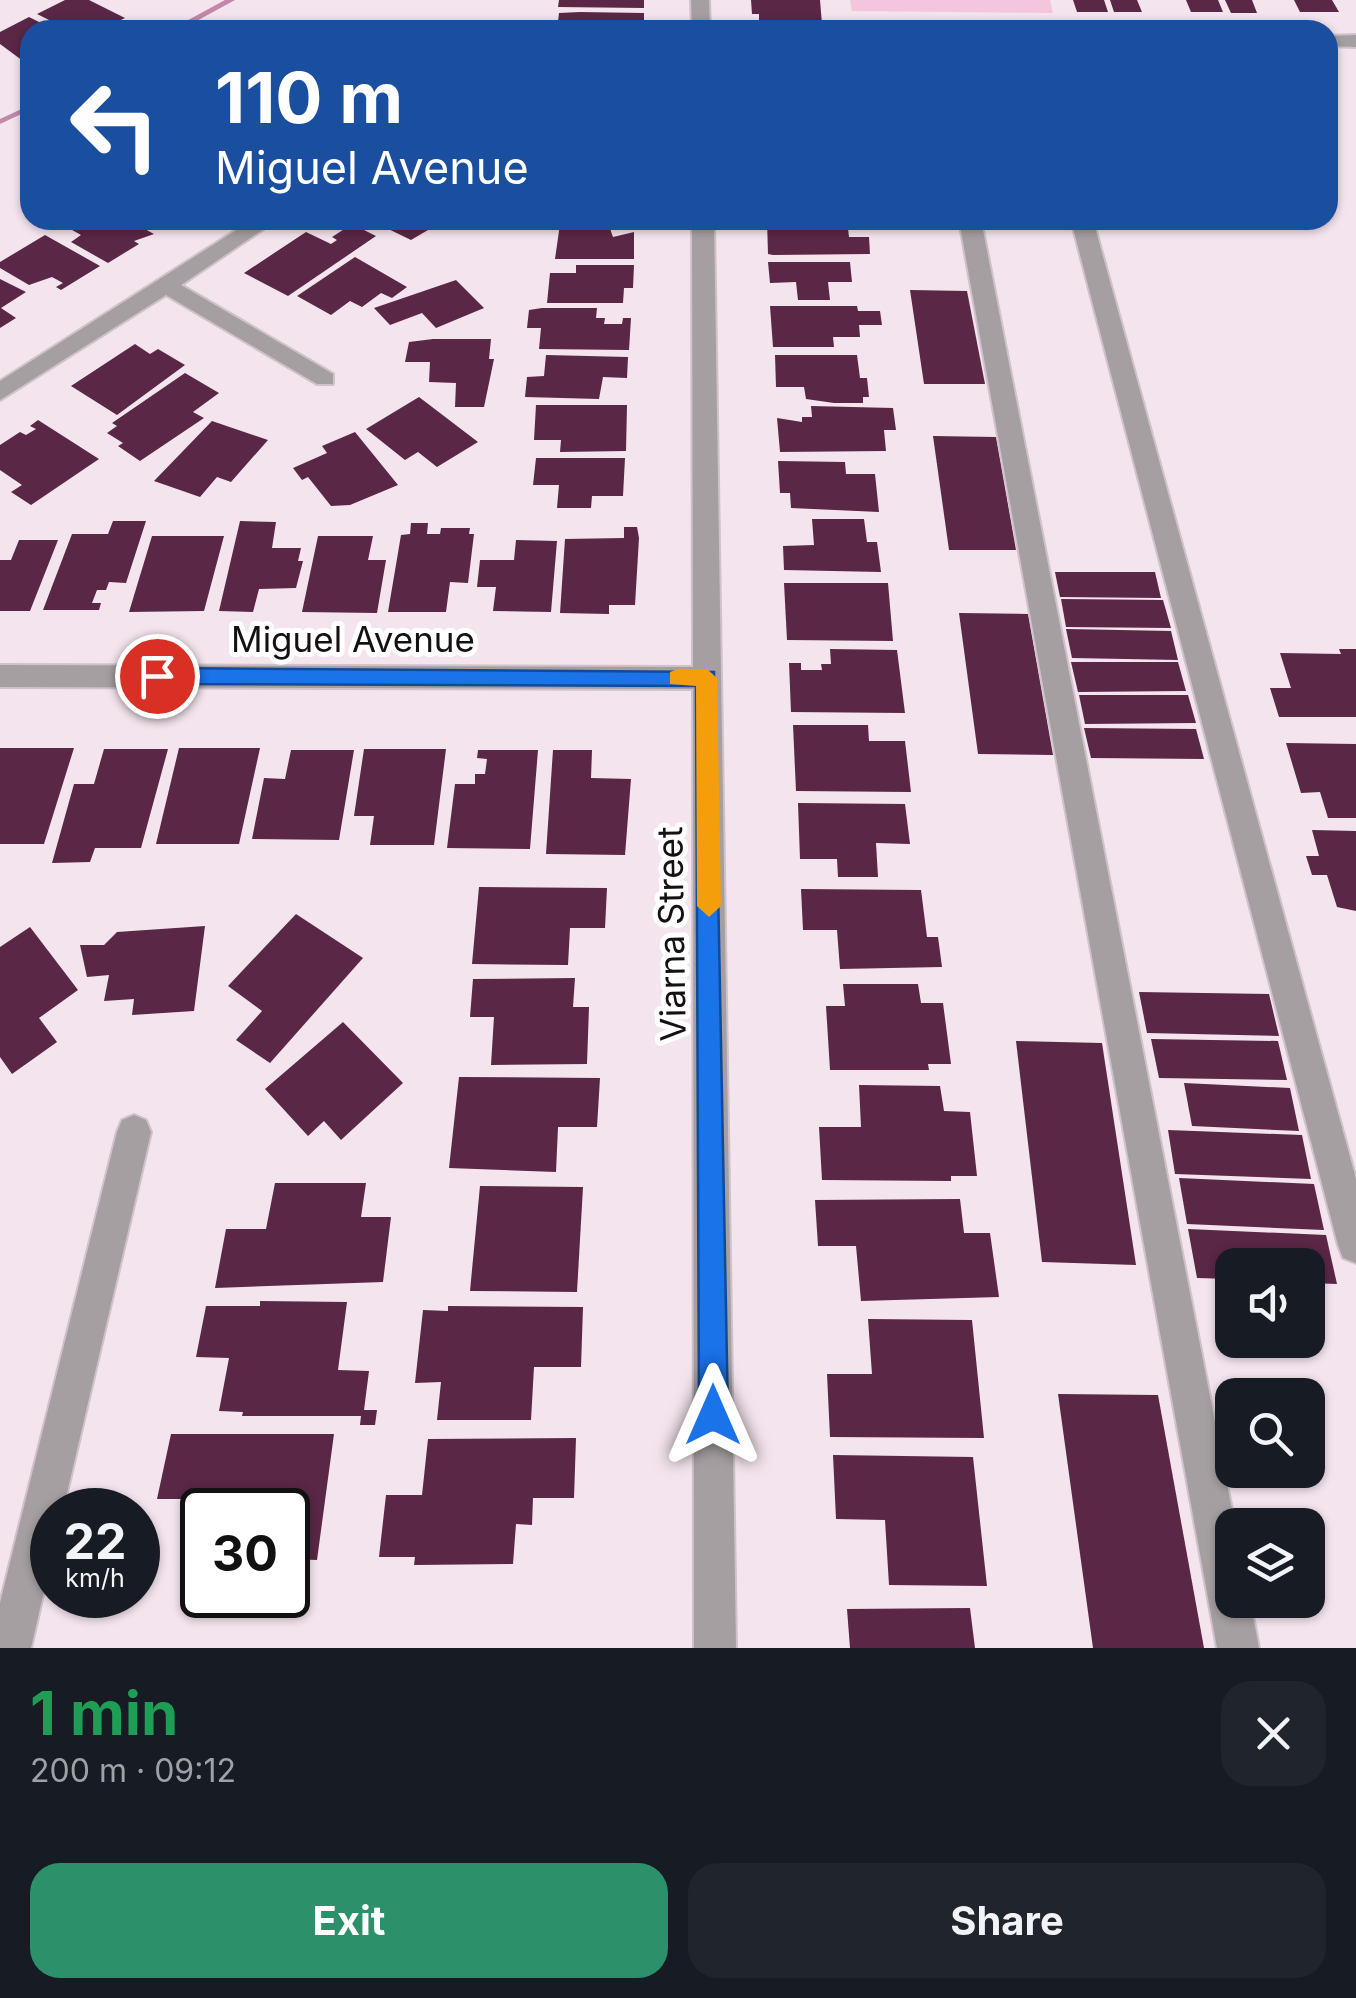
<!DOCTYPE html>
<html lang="en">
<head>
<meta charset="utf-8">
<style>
	:root { --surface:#171b24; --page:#20242c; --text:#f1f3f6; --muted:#9ea1a6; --accent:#2c906b }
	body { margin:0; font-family:Inter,sans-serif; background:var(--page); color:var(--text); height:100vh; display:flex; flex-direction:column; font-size:38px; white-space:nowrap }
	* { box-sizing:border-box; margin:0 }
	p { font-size:32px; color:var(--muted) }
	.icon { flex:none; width:55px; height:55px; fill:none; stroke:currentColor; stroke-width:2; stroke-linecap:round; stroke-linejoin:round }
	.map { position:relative; height:1648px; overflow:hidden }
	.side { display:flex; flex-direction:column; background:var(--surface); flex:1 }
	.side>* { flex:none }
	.hud { position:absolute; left:20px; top:20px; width:1318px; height:210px; border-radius:30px; box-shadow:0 2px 8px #0004; background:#1a4fa0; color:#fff; overflow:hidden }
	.controls { position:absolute; left:1215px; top:1248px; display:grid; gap:20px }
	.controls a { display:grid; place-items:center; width:110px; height:110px; border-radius:20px; background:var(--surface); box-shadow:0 2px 8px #0004; font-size:50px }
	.speed { position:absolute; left:30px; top:1488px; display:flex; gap:20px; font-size:50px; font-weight:700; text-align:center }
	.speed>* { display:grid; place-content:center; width:130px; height:130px; border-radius:50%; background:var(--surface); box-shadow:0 2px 8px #0004; line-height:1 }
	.speed small { font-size:25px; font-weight:400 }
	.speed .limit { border:5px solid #111; border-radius:15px; background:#fff; color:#111 }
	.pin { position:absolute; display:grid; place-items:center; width:85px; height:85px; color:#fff; margin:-42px; border:5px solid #fff; border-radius:50%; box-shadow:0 2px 10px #0007 }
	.me { position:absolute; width:110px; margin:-55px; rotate:0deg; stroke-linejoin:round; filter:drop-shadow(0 0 8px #0008) }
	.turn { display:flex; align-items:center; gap:35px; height:210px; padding:0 30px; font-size:45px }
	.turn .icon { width:130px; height:130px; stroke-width:2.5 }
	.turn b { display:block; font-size:70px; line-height:85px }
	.round { display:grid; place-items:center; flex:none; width:105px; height:105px; border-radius:30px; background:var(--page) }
	.head { display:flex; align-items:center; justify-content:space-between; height:170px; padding:0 30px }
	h1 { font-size:60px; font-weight:700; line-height:75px; color:#1e9e55 }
	.action { display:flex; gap:20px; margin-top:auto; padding:20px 30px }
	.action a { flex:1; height:115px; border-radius:30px; background:var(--accent); color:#fff; font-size:40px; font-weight:700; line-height:115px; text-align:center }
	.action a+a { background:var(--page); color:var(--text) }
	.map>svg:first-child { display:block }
	.green { fill:#f3c6de }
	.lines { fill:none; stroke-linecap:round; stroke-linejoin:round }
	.stream { fill:#c387a9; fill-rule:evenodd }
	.building { fill:#5a2746 }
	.minor-casing { stroke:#d0c2ca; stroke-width:4 }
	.minor { fill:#a59fa2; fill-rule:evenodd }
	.route { fill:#1a73e8; stroke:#114b97; stroke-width:2.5 }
	.slow { fill:#f59e0b }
	.labels { text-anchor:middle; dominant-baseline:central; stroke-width:10; stroke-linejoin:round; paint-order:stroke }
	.street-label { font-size:35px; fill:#151013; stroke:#fff }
</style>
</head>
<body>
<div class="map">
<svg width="1356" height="1648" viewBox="0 0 1356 1648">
	<rect width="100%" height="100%" fill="#f4e4ed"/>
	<polygon class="green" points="850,0 1050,0 1053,13 852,11"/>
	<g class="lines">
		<g class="stream">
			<polygon points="225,0 235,0 180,30 170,30"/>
			<polygon points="30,105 30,110 0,124 0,119"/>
		</g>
	</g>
	<g class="building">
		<polygon points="65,0 89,0 125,18 100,30 92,26 69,30 37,14"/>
		<polygon points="559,0 644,0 644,8 558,7"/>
		<polygon points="751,0 820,0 822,24 789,28 789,24 759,22 759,14 752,14"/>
		<polygon points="1073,0 1104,0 1108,12 1077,12"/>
		<polygon points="1110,0 1137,0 1142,12 1114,12"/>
		<polygon points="1186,0 1218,0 1223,12 1191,12"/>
		<polygon points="1225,0 1252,0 1257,13 1231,13"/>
		<polygon points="1294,0 1332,0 1339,12 1300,12"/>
		<polygon points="580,12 644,13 644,25 624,25 623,30 557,30 559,13"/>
		<polygon points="29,17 55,30 30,30 30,59 23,61 0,44 0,32"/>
		<polygon points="76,220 128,220 154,234 134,241 139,244 108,263 71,242 81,235 65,226"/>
		<polygon points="379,220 445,220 411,240 374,222"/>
		<polygon points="767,220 847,220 849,237 869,237 870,254 773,255 768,254"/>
		<polygon points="608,223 613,237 634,232 634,259 555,259 560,224"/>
		<polygon points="352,224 376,236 288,296 244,273 306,232 331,244 337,240 332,237"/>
		<polygon points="45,235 100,266 61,290 56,287 63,283 52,277 29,285 0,268 0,262"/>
		<polygon points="355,257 407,287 392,298 381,293 362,307 350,301 331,315 297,296"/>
		<polygon points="768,262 850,262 852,282 828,282 830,300 798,300 796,282 770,283"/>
		<polygon points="576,265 634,265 633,288 624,288 623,303 547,303 550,273 576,273"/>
		<polygon points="0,279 26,292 1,308 16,318 0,328"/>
		<polygon points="456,280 484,308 436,328 422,313 390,325 374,308"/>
		<polygon points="910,290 967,291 985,384 924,384"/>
		<polygon points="770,306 857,306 858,311 880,311 882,325 859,325 860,337 833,337 834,347 773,347"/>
		<polygon points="542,308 597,308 596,318 605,318 604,324 622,324 623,318 631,318 629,350 539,349 541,328 527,328 529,310"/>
		<polygon points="433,339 491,339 489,359 494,359 484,407 455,407 456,383 429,382 430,362 405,362 409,342"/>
		<polygon points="135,344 150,354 158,349 185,365 117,415 71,386"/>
		<polygon points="546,355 628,357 627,378 603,377 599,399 525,397 527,377 544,376"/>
		<polygon points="775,355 857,355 860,378 867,378 869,397 863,397 863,403 834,403 806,399 804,387 776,387"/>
		<polygon points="185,373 219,393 193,412 204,418 140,461 118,446 123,443 107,433 117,426 112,423"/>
		<polygon points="419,397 478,442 437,467 418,452 405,460 366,429"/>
		<polygon points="536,405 627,405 626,451 560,452 561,440 534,440"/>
		<polygon points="811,406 893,408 896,430 884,430 886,451 780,452 777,418 802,422 802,417 812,417"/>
		<polygon points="38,420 99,459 31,505 11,492 22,485 0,470 0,445 20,432 26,435 36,429 30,426"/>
		<polygon points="212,421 268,440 231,482 217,477 200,497 154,481"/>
		<polygon points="355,432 398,485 350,505 331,506 308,477 302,480 293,468 327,453 322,446"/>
		<polygon points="933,436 996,437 1016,550 949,550"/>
		<polygon points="536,458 625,458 623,496 592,496 591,508 557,508 559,485 533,485"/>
		<polygon points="778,461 845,462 846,474 875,474 879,512 791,508 790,493 780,493"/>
		<polygon points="812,519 864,519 867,542 877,542 881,572 784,570 783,546 814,545"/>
		<polygon points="113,521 146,521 126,583 109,582 106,590 97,590 92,603 101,603 99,610 43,610 72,534 108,534"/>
		<polygon points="240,521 276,522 272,548 301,548 298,561 303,561 296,588 259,589 253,612 219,611"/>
		<polygon points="411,523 428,523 427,534 440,534 441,528 470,528 469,534 474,534 468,583 450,582 446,612 388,612 401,535 410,534"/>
		<polygon points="624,527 637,527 639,538 635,605 609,605 609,614 560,613 565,539 624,538"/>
		<polygon points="152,536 224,536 204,611 129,612"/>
		<polygon points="318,536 373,536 368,560 386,560 377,613 302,612"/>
		<polygon points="19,540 58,540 30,611 0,611 0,560 11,560"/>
		<polygon points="516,540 557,541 551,612 493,611 496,587 477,587 480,560 514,560"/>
		<polygon points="1055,572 1155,572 1161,598 1060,597"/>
		<polygon points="784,583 888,583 893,641 787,640"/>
		<polygon points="1061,599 1163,600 1171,628 1066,627"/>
		<polygon points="959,613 1028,614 1053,755 978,754"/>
		<polygon points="1066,629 1171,631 1178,660 1072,658"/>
		<polygon points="830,649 897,650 905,713 791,712 789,663 801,663 801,670 822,670 821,664 831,664"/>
		<polygon points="1339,649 1356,649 1356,717 1279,717 1270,688 1291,688 1280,653 1341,654"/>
		<polygon points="1071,662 1178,662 1186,691 1078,692"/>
		<polygon points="1079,695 1188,695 1196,723 1085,724"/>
		<polygon points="793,725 868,725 869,741 905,741 911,792 796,791"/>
		<polygon points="1084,728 1196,729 1204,759 1091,758"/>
		<polygon points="1286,743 1356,744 1356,818 1328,818 1320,792 1301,793"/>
		<polygon points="0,748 74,748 44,844 0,844"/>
		<polygon points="179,748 260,748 239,844 156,844"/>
		<polygon points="104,749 168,749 141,848 95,848 90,862 52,863 74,784 94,784"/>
		<polygon points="364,749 446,749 434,845 370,845 374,816 354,816"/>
		<polygon points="291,750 354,750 339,840 252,839 264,778 285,779"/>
		<polygon points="478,750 538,750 530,849 447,848 455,784 475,784 475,774 485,774 487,759 477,758"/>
		<polygon points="553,750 592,750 591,778 631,779 625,855 546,854"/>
		<polygon points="798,803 905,804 910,844 876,843 878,877 838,877 837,859 800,859"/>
		<polygon points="1312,830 1356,831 1356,911 1337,907 1327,875 1312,875 1306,856 1319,856"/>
		<polygon points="479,887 607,888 605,928 570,928 568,965 472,964"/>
		<polygon points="801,889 921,890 927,937 938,937 942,967 840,969 837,930 803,930"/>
		<polygon points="296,914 363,958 270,1063 236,1040 262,1011 228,986"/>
		<polygon points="205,926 194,1011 132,1015 134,999 104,1001 109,975 87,977 80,945 104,945 117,932"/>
		<polygon points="30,927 78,990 39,1018 57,1042 12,1074 0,1057 0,947"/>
		<polygon points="575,978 573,1007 589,1007 587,1064 491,1065 494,1017 470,1017 473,979"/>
		<polygon points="843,984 918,984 921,1003 943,1003 951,1064 928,1064 929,1070 830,1070 826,1006 845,1006"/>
		<polygon points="1139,992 1269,994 1279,1036 1147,1033"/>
		<polygon points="343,1022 403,1083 341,1140 324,1121 308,1136 265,1089"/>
		<polygon points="1151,1039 1278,1041 1287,1080 1159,1078"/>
		<polygon points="1016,1041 1102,1043 1136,1265 1042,1262"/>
		<polygon points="459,1077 600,1078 597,1127 558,1127 556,1172 449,1168"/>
		<polygon points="1184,1083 1290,1088 1299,1131 1192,1126"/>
		<polygon points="859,1085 940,1086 944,1111 970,1112 977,1176 951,1176 951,1181 822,1180 819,1127 861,1127"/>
		<polygon points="1168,1130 1302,1135 1311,1179 1175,1174"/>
		<polygon points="1179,1178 1314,1184 1324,1230 1187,1224"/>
		<polygon points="275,1183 366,1183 361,1217 391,1217 383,1282 215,1288 226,1229 266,1229"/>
		<polygon points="480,1186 583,1187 577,1292 470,1291"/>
		<polygon points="960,1199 964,1233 990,1233 999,1297 861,1301 856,1246 818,1246 815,1200"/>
		<polygon points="1188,1229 1326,1235 1337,1284 1308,1283 1308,1265 1232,1265 1232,1279 1197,1278"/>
		<polygon points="260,1301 347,1302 338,1370 369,1371 364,1410 377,1410 375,1425 360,1425 361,1416 242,1416 243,1412 219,1411 229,1358 196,1357 206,1306 260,1306"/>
		<polygon points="448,1306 583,1307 581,1367 534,1367 531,1420 437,1420 441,1382 415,1383 423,1310 448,1311"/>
		<polygon points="868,1319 972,1320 984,1438 830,1437 827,1374 872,1374"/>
		<polygon points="1058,1394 1158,1395 1204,1648 1093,1648"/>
		<polygon points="171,1434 334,1434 317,1560 288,1559 288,1510 201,1510 202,1499 157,1499"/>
		<polygon points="576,1438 574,1498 533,1498 532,1525 516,1524 513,1564 414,1565 415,1557 379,1557 386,1495 422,1495 428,1439"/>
		<polygon points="833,1455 973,1457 987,1586 889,1585 885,1520 836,1519"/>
		<polygon points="201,1510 202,1559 192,1559"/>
		<polygon points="970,1608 975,1648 850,1648 847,1609"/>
	</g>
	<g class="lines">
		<g class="minor-casing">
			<g id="minor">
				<polygon points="691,0 709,0 710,30 692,30"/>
				<polygon points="1356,35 1356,47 1328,46 1328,36"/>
				<polygon points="252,220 277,220 181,285 333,374 333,384 317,384 166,295 0,400 0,381"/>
				<polygon points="692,220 714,220 736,1648 694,1648 693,689 0,687 0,665 693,667"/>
				<polygon points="959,220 981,220 1235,1525 1232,1600 1250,1600 1259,1648 1217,1648"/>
				<polygon points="1071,220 1093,220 1356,1179 1356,1263 1343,1258 1338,1245"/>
				<polygon points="134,1115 146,1120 151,1132 63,1510 52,1510 52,1556 31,1648 0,1648 0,1603 117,1132 122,1120"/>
			</g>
		</g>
		<use href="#minor" class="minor"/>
	</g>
	<polygon class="route" points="157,668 714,672 728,1415 724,1426 713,1430 703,1426 699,1415 696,686 157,684 146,676"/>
	<polygon class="slow" points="678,669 707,669 717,678 721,906 709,917 697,906 696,686 670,684 670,672"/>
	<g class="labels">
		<g class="street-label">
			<text x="353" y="639">Miguel Avenue</text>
			<text transform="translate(671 934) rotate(-91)">Viarna Street</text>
		</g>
	</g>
</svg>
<div class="controls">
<a><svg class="icon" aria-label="sound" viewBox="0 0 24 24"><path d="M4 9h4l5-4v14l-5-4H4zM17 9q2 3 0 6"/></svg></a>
<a><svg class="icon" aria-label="search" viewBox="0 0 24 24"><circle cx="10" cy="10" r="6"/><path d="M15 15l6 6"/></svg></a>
<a><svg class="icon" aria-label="layers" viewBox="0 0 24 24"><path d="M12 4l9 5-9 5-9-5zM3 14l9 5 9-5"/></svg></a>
</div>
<div class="speed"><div>22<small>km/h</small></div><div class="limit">30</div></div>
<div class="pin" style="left:157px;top:676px;background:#d93025"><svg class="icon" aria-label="arrive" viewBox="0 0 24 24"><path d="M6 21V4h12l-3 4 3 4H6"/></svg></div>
<svg class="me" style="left:713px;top:1415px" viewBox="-20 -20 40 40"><path d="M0-17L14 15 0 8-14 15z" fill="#1a73e8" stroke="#fff" stroke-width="4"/></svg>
<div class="hud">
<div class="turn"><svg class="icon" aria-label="left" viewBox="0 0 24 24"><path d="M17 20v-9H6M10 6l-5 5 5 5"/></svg><div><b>110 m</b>Miguel Avenue</div></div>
</div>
</div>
<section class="side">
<div class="head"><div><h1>1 min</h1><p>200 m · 09:12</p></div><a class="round"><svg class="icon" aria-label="close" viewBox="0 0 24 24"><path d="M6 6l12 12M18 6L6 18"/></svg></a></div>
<div class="action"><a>Exit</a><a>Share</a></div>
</section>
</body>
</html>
